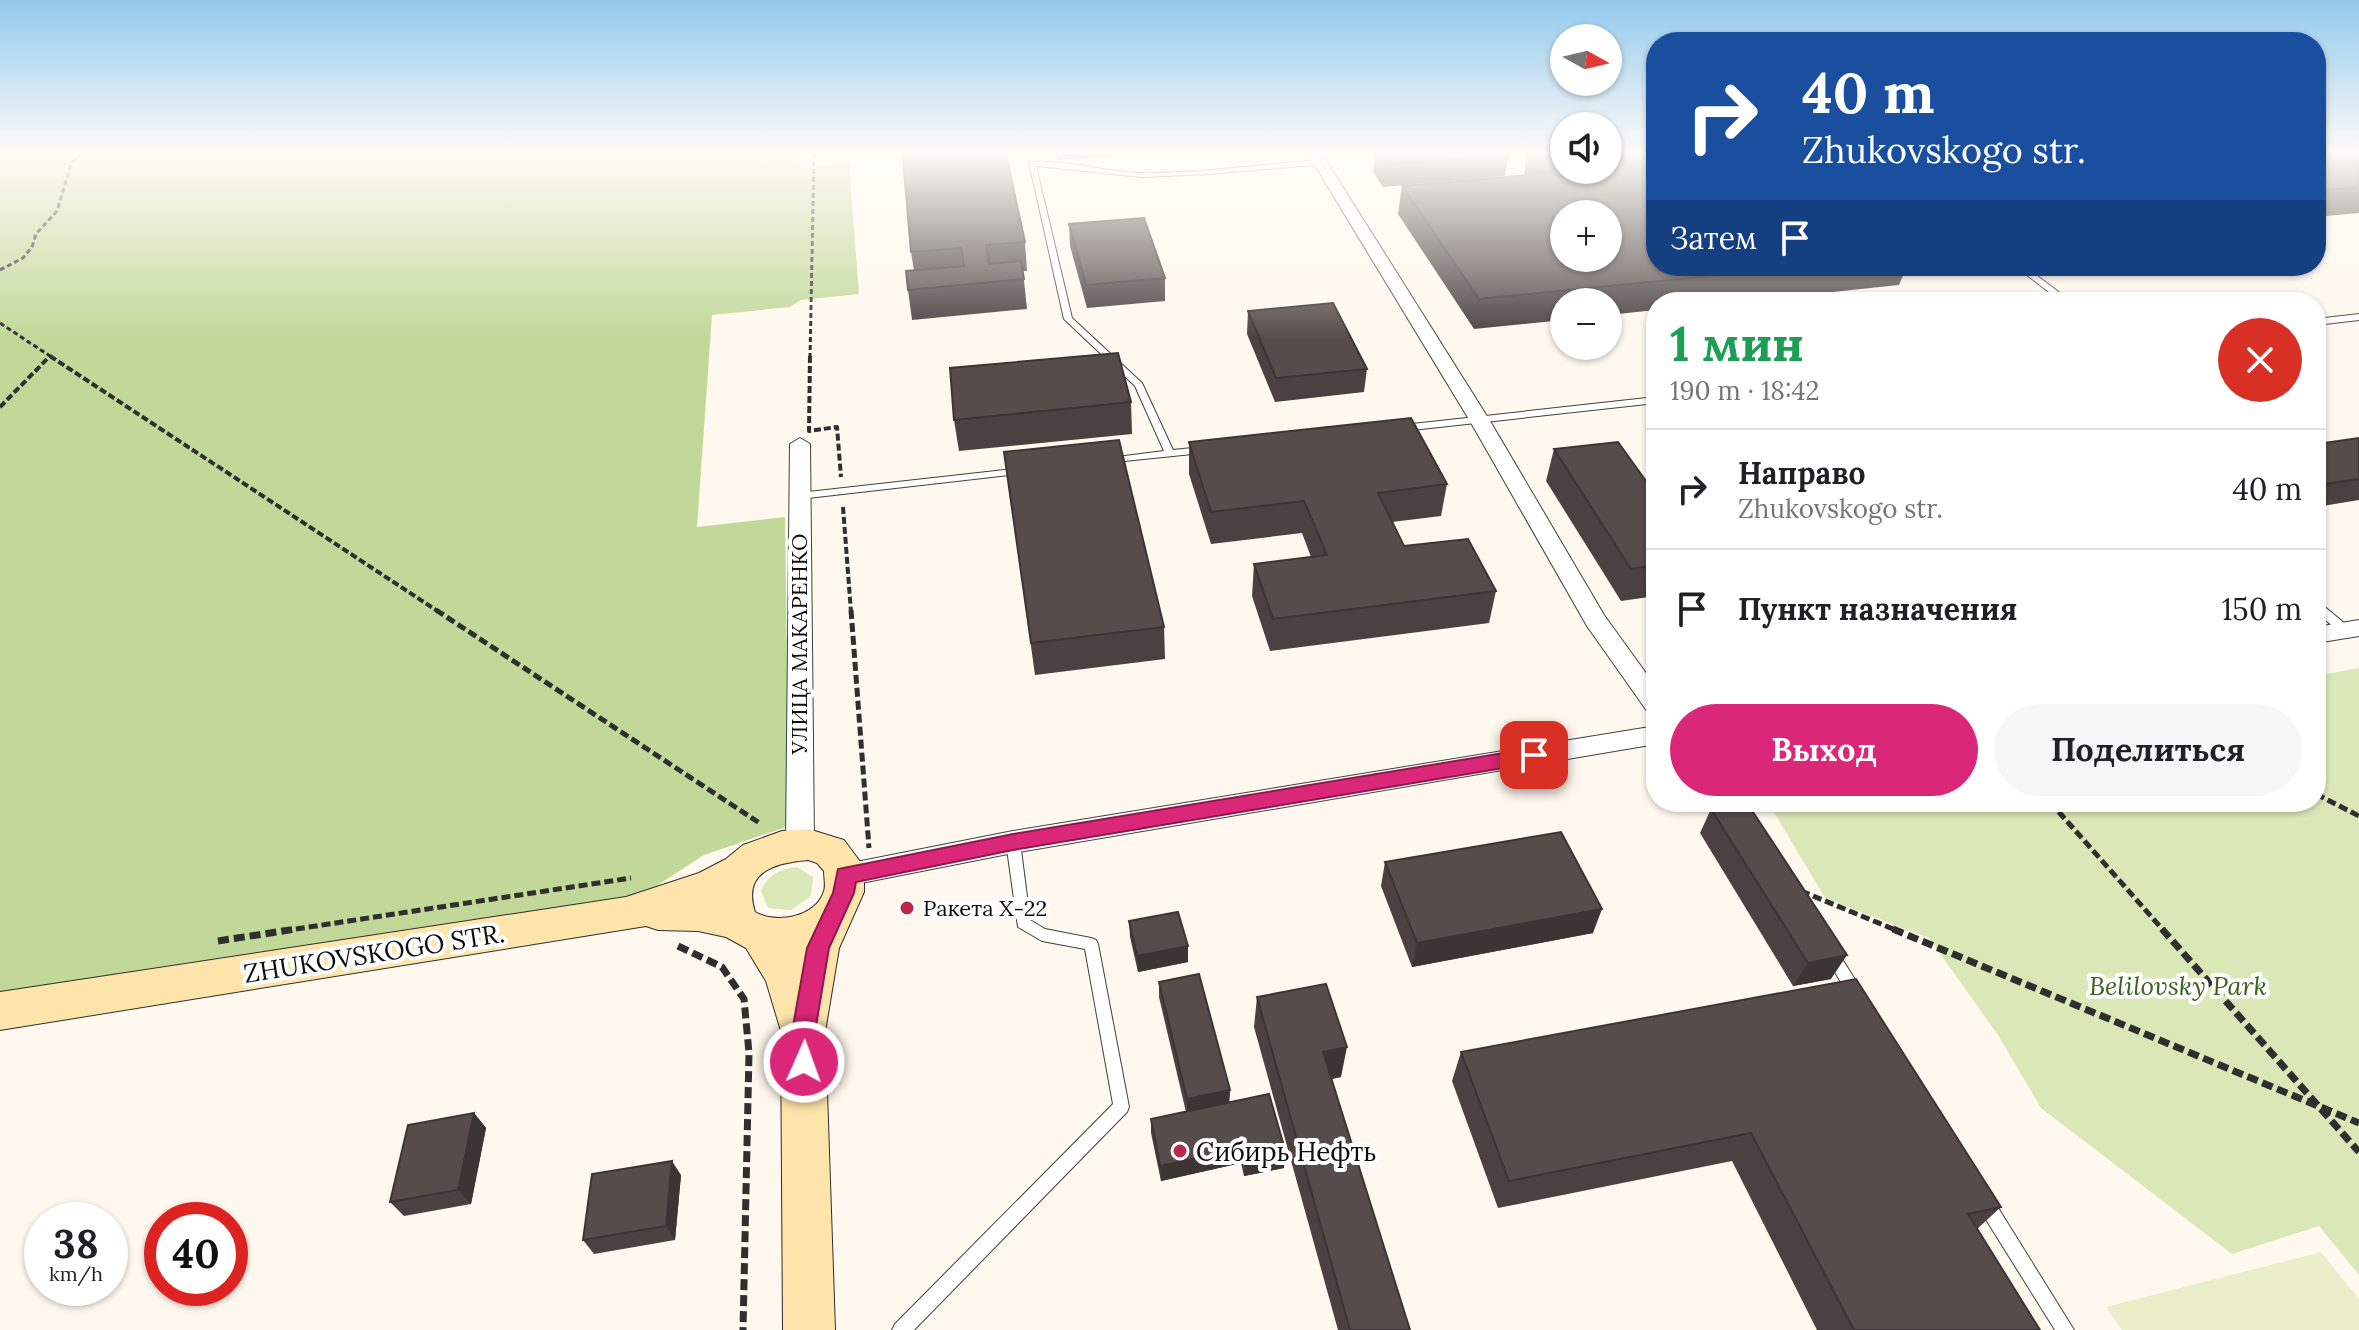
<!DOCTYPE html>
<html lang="ru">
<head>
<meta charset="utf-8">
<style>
	:root { --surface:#fff; --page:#f6f6f6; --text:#202124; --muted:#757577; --line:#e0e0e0; --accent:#db2777 }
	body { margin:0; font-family:Lora,serif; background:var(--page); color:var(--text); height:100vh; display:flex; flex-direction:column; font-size:30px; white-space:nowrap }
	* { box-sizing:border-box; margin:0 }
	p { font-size:26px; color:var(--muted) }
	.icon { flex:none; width:44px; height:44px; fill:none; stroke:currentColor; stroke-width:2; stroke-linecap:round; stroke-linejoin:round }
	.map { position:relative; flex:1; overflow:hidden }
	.side { position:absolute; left:1646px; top:292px; width:680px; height:520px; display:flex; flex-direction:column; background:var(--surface); border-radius:32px; box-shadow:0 2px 6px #0004 }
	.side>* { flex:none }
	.hud { position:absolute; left:1646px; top:32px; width:680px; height:244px; border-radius:32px; box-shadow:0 2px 6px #0004; background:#1a4fa0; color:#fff; overflow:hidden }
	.needle { width:52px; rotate:98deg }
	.controls { position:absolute; left:1550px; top:24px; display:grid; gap:16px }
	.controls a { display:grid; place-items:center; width:72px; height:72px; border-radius:50%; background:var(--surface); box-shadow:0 2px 6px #0004; font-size:40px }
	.speed { position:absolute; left:24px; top:1202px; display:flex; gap:16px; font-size:40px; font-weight:700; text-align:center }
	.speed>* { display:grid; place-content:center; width:104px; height:104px; border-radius:50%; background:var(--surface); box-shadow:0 2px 6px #0004; line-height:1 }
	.speed small { font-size:20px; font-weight:400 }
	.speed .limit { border:12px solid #d22; background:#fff; color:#111 }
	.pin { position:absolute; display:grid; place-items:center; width:68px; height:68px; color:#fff; margin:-34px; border-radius:16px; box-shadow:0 4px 12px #0006 }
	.me { position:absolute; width:88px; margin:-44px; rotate:2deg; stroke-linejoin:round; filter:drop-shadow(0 0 6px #0008) }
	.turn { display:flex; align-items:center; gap:28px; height:168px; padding:0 24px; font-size:36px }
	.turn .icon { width:104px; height:104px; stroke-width:2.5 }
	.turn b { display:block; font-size:56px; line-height:68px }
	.then { display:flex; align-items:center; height:76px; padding:0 24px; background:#0003; gap:16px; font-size:30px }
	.round { display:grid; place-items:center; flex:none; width:84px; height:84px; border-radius:42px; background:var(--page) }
	.headline { display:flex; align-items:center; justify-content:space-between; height:136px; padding:0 24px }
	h1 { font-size:48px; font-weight:700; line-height:60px; color:#1e9e55 }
	.cta { display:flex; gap:16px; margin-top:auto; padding:16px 24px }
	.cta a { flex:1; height:92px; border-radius:48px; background:var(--accent); color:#fff; font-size:32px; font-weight:700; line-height:92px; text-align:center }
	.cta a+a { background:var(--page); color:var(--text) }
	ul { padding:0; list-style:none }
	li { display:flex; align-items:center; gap:24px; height:120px; padding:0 24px; border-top:2px solid var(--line) }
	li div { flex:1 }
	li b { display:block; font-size:30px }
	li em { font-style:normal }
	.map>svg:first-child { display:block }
	.green { fill:#dae8b8 }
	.forest { fill:#c1d898 }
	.pitch { fill:#eaefca }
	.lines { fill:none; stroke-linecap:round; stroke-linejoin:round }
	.lane-casing { stroke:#404040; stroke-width:2 }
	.street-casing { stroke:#404040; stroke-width:2 }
	.secondary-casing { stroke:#2f2f2f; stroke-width:2 }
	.path-far3 { stroke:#2f2f2f; stroke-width:3; stroke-dasharray:5 3; stroke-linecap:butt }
	.path-far2 { stroke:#2f2f2f; stroke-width:4; stroke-dasharray:7 3; stroke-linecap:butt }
	.path-far1 { stroke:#2f2f2f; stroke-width:5; stroke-dasharray:9 4; stroke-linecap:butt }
	.path { stroke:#2f2f2f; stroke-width:7; stroke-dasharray:11 5; stroke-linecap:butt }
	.lane { fill:#fff; fill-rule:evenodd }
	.street { fill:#fff; fill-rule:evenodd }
	.secondary { fill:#fde4ab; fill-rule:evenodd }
	.wall { fill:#4a4140 }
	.shaded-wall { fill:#3c3534 }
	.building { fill:#564c4a; stroke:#3c3534; stroke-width:2; fill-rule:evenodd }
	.route { fill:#db2777; stroke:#8e194d; stroke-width:2 }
	.poi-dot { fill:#ba294c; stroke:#fff; stroke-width:3 }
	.labels { text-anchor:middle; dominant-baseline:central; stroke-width:8; stroke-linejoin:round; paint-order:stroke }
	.street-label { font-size:22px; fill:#0d0d0d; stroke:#fff }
	.poi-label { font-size:22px; fill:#0d0d0d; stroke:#fff; text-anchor:start }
	.near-street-label { font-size:26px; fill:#0d0d0d; stroke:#fff }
	.near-park-label { font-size:26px; font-style:italic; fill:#3a631f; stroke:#fff }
	.near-poi-label { font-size:26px; fill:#0d0d0d; stroke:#fff; text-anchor:start }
</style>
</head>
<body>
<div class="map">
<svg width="2359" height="1330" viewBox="0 0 2359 1330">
	<rect width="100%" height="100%" fill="#fff8ee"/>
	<g class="green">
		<polygon points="2359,668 2359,1275 2319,1226 2232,1254 2041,1108 1998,1035 1929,938 1825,898 1768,802 2316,802 2316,676"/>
		<path d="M797,867L813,877L811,896L791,910L768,908L761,891C768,875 779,869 797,867Z"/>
	</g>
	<polygon class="forest" points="0,154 797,154 801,168 849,163 859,294 801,300 790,307 712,315 697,527 785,517 789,826 704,855 644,894 0,992"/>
	<polygon class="pitch" points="2321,1252 2359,1299 2359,1330 2122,1330 2106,1307"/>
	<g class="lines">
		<g class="lane-casing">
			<g id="lane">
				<path d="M1320,160L1324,162L1323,164L1209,174L1142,177L1036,166L1072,318L1142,383L1173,450L1202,447L1207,450L1202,453L1105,463V459L1109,458L1164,451L1135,386L1064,319L1029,162C1066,159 1103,172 1140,173C1200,174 1260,164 1320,160Z"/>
				<polygon points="2015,266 2024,266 2072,302 2062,302"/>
				<polygon points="2359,314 2359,320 2316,325 2316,319"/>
				<polygon points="1656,397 1656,403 1403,431 1398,428 1403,425"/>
				<polygon points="1023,468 1028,471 1027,473 799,499 794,496 799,493"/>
				<polygon points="2316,602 2320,603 2349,627 2351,630 2349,633 2341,633 2316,612"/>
				<polygon points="1013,837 1018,838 1020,842 1030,920 1045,929 1091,938 1096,940 1098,944 1129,1107 1127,1112 914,1330 892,1330 895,1324 1113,1104 1085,949 1042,941 1018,927 1006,842 1008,838"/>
				<polygon points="1832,949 1837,951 1861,989 1864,994 1861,999 1856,1001 1851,999 1827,959 1825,955 1827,951"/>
				<polygon points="1986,1196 1992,1198 2074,1330 2055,1330 1980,1210 1978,1204 1980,1198"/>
			</g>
		</g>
		<g class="street-casing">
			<g id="street">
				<polygon points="1308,154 1322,154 1490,421 1604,615 1656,687 1656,714 1647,711 1587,626 1470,421"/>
				<polygon points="800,438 810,444 814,843 810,851 800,854 790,851 786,843 790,444"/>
				<polygon points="2359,620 2359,636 2316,643 2316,627"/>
				<polygon points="1656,726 1656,744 1013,853 846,886 836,883 832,875 836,867 846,864 1013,831"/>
			</g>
		</g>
		<g class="secondary-casing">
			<path id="secondary" d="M808,829L844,840L864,867V892L839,948L825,1032L835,1330H783L781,1031L766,981L746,948L726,937L698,931L658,930L646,926L0,1030V992L626,897L699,873L726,859L743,845L782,831ZM808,860L817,863L824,871C824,877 826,886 824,891C816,918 775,924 755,912C742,872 774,863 808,860Z"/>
		</g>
		<g class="path-far3">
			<polyline points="0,270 23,258 32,247 36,234 57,211 71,164 80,154"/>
			<polyline points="0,323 53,358"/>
			<polyline points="810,358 814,154"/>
		</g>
		<g class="path-far2">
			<polyline points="50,356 439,612"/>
			<polyline points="810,356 809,431 837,427 841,477"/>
			<polyline points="0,407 50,356"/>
			<polyline points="843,507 851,612"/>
		</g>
		<g class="path-far1">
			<polyline points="436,610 761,824"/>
			<polyline points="851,610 869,848"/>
			<polyline points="2316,794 2359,816"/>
			<polyline points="2050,802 2164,931"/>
			<polyline points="1801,891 1898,931"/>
			<polyline points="283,931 631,878"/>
		</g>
		<g class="path">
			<polyline points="1893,929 2359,1123"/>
			<polyline points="2162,929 2359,1152"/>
			<polyline points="218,941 296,929"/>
			<polyline points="678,946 722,967 744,999 749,1053 743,1330"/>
		</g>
		<use href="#lane" class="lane"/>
		<use href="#street" class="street"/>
		<use href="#secondary" class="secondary"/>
	</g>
	<g class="wall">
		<polygon points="911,154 1006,154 1025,242 1027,271 1023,271 1027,309 912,320 908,290 914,271 911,252"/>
		<polygon points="1056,154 1111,154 1111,156 1057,160"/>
		<polygon points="1375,154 1509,154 1509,155 1505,176 1383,187 1373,172"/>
		<polygon points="1527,154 1564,154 1656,266 1907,266 1899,285 1737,302 1656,302 1656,310 1608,315 1608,302 1564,302 1564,320 1474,329 1398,214 1402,186 1524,176"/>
		<polygon points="2316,154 2359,154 2359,213 2316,217"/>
		<polygon points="1069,224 1165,278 1165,301 1087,308 1070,246"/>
		<polygon points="1248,311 1367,369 1364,392 1275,402 1247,334"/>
		<polygon points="1131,402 1132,434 959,451 954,420"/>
		<polygon points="2359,438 2359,500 2316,507 2316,444"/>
		<polygon points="1189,442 1447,484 1441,516 1392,522 1404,546 1496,591 1489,623 1270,651 1252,596 1254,564 1311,557 1302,533 1211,544 1189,474"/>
		<polygon points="1554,449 1656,495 1656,596 1621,601 1546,481"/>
		<polygon points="1004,452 1164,627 1165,659 1035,675"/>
		<polygon points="1711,809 1831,979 1793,986 1700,833"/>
		<polygon points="1385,862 1593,933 1412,967 1381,886"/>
		<polygon points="1129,921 1188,962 1138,972 1130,937"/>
		<polygon points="1856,979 2001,1207 1977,1229 2040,1330 1817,1330 1732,1161 1498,1208 1452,1081 1461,1052"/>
		<polygon points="1159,982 1230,1090 1229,1103 1284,1168 1244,1176 1241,1163 1161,1181 1151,1133 1151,1119 1186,1112 1159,997"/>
		<polygon points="1257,997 1341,1077 1332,1079 1410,1330 1338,1330 1254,1027"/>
		<polygon points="474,1113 486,1128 471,1204 404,1216 390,1202"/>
		<polygon points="681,1175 675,1240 594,1254 583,1240"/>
	</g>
	<g class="shaded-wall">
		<polygon points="1602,909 1593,933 1412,967 1417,943"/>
		<polygon points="1188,946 1188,962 1138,972 1137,956"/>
		<polygon points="1847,955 1831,979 1793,986 1808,963"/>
		<polygon points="1347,1047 1341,1077 1319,1081 1323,1052"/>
		<polygon points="1230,1090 1229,1105 1187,1113 1187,1099"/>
		<polygon points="474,1113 486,1128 471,1204 458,1190"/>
		<polygon points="1242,1149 1241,1163 1161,1181 1160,1166"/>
		<polygon points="1286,1153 1284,1168 1244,1176 1246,1162"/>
		<polygon points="672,1161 681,1175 675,1240 666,1226"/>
	</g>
	<g class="building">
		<polygon points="936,154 1006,154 1025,242 986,245 989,264 1021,261 1024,279 908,290 906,271 964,266 961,248 911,252 903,157"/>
		<polygon points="1378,154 1509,154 1509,155 1386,165"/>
		<path d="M1534,154H1564V170H1608V154H1656V266H1811L1479,299L1402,186L1551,173ZM1564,214H1608V258H1564Z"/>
		<polygon points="2316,154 2359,154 2359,187 2316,191"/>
		<polygon points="1144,218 1165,278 1086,285 1069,224"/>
		<polygon points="1333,303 1367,369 1276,378 1248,311"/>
		<polygon points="1118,353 1131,402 954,420 950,368"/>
		<polygon points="1411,418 1447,484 1378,493 1404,546 1468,539 1496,591 1273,619 1254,564 1327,555 1304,501 1211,512 1189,442"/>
		<polygon points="2359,438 2359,479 2316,485 2316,444"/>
		<polygon points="1119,440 1164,627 1031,643 1004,452"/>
		<polygon points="1618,442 1656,495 1656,565 1631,569 1554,449"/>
		<polygon points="1747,803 1847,955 1808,963 1711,809"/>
		<polygon points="1561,832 1602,909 1417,943 1385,862"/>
		<polygon points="1178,912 1188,946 1137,956 1129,921"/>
		<polygon points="1199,974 1230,1090 1187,1099 1159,982"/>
		<polygon points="1856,979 2001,1207 1968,1214 2040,1330 1854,1330 1751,1133 1509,1181 1461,1052"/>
		<polygon points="1326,984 1347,1047 1323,1052 1410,1330 1350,1330 1257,997"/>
		<polygon points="1269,1094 1286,1153 1246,1162 1242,1149 1160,1166 1151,1119"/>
		<polygon points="474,1113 458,1190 390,1202 408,1125"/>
		<polygon points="672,1161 666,1226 583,1240 592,1174"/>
	</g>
	<linearGradient id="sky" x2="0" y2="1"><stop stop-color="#93c9ed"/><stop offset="0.45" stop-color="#fffcf7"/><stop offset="1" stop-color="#fffcf7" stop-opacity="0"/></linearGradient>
	<rect width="2359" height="340" fill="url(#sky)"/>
	<polygon class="route" points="1534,748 1540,750 1543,755 1540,761 1534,763 1013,850 856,882 854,893 829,948 815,1032 816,1062 812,1069 804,1073 795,1069 792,1062 792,1032 807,948 833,893 838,869 1013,834"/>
	<g class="poi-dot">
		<circle cx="907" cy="908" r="8"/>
		<circle cx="1180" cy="1151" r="8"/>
	</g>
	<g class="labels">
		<g class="street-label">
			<text transform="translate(799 644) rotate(-90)">УЛИЦА МАКАРЕНКО</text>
		</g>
		<g class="poi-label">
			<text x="923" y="908">Ракета Х-22</text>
		</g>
		<g class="near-street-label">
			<text transform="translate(374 953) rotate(-9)">ZHUKOVSKOGO STR.</text>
		</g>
		<g class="near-park-label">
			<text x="2178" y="985">Belilovsky Park</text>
		</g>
		<g class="near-poi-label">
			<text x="1196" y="1151">Сибирь Нефть</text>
		</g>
	</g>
</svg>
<div class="controls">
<a><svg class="needle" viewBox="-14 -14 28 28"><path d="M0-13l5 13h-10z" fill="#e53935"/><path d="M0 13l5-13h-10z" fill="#757577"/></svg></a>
<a><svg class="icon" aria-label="sound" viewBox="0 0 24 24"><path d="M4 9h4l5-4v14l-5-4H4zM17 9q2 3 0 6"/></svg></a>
<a>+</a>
<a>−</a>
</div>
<div class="speed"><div>38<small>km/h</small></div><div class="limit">40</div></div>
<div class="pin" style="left:1534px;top:755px;background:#d93025"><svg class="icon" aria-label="arrive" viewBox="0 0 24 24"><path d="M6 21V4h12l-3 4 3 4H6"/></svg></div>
<svg class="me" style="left:804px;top:1062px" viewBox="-20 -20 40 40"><circle r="17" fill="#db2777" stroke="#fff" stroke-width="3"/><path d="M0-11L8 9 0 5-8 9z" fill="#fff"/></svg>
<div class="hud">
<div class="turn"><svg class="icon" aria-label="right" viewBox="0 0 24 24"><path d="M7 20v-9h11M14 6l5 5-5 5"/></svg><div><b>40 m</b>Zhukovskogo str.</div></div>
<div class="then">Затем<svg class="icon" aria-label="arrive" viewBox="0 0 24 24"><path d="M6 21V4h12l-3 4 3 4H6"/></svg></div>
</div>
<section class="side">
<div class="headline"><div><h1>1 мин</h1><p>190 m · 18:42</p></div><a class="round" style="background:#d93025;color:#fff"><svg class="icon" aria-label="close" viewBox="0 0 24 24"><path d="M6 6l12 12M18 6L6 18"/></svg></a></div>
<ul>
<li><svg class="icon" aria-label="right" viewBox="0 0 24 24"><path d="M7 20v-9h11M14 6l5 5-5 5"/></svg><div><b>Направо</b><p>Zhukovskogo str.</p></div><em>40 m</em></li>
<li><svg class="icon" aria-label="arrive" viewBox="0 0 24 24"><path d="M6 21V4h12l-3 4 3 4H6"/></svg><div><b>Пункт назначения</b></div><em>150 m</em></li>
</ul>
<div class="cta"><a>Выход</a><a>Поделиться</a></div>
</section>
</div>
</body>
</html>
